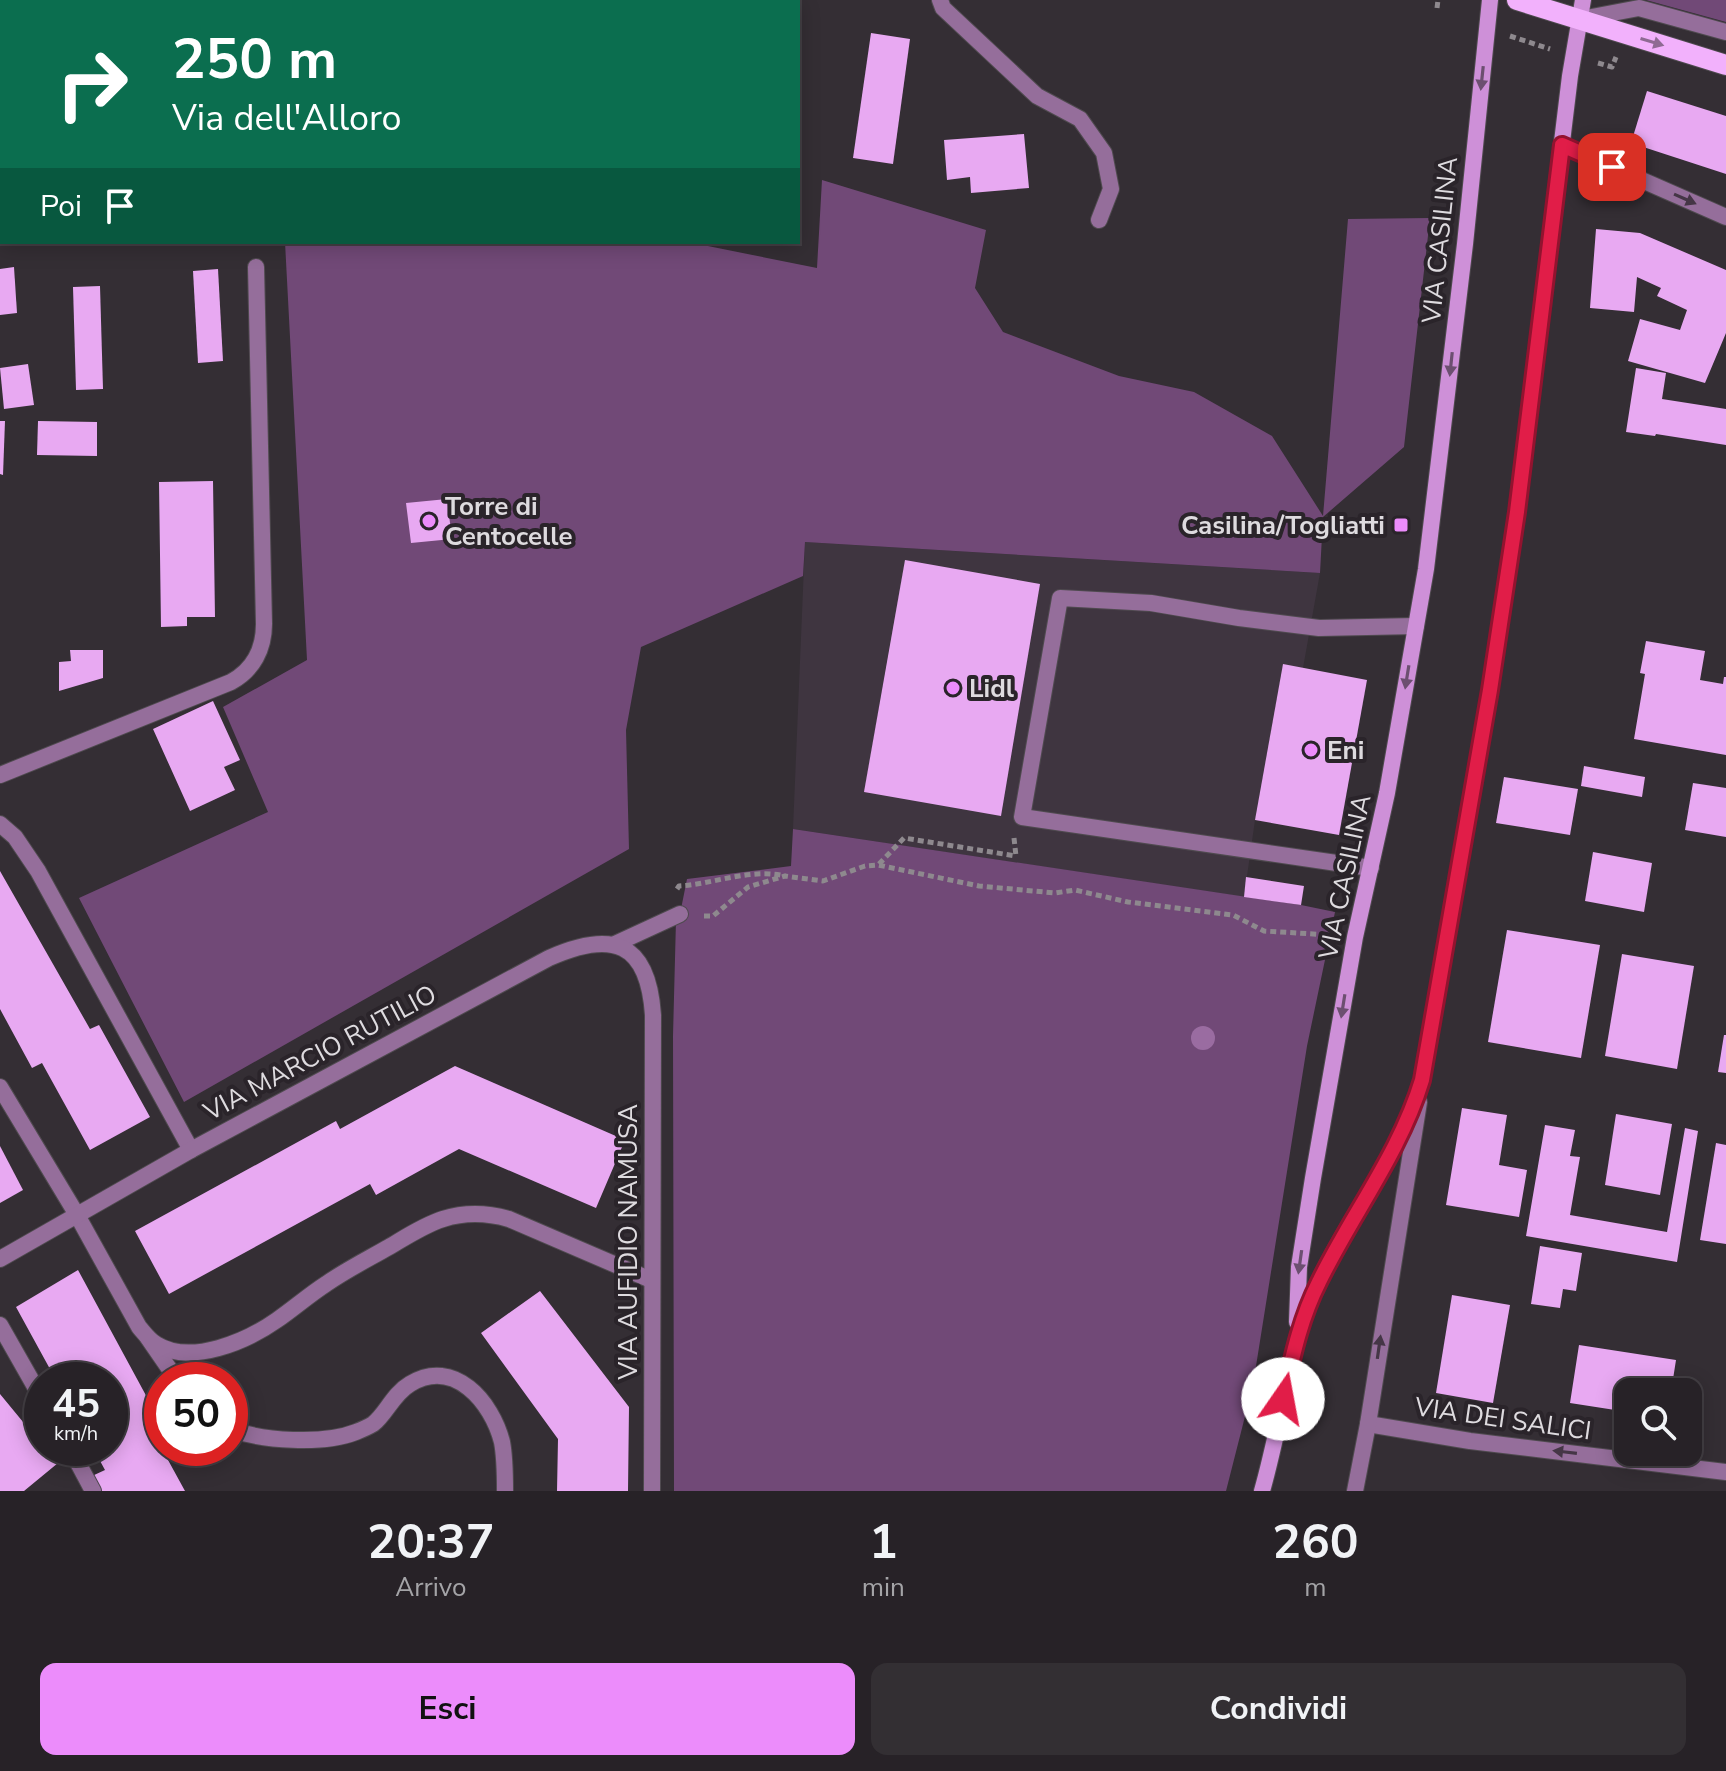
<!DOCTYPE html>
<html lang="it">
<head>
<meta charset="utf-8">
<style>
	:root { --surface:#272227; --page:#332f33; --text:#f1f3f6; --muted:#a4a4a7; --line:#433f44; --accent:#ec8cfb }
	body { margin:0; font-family:"Nunito Sans",sans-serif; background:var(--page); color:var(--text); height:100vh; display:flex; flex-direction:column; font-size:30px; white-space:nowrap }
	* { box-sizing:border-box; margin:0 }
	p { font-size:26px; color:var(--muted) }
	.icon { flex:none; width:44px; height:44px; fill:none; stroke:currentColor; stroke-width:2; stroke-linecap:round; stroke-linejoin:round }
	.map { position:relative; height:1491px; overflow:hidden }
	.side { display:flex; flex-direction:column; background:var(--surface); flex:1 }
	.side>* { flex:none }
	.hud { position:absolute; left:0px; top:0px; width:800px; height:244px; box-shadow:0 4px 20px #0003,0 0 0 2px var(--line); background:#0b6e4f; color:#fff; overflow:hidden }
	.tools { position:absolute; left:1614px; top:1378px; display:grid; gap:16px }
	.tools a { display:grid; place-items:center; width:88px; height:88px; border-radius:16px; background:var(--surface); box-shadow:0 4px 20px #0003,0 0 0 2px var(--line); font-size:40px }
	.speed { position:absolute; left:24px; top:1362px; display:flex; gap:16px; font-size:40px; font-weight:700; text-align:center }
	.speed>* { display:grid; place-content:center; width:104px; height:104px; border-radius:50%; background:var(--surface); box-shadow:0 4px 20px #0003,0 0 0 2px var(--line); line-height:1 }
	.speed small { font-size:20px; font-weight:400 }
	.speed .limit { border:12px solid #d22; background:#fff; color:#111 }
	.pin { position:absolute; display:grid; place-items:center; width:68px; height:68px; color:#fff; margin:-34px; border-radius:16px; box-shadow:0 4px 12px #0006 }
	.me { position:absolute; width:88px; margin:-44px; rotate:12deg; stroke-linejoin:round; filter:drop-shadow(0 0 6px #0008) }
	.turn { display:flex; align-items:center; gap:28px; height:168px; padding:0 40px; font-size:36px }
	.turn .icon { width:104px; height:104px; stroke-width:2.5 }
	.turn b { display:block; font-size:56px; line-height:68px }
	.then { display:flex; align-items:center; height:76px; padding:0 40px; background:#0003; gap:16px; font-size:30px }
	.eta { display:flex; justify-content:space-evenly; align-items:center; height:136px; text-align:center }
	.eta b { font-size:48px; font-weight:700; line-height:56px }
	.button { display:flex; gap:16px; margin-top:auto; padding:16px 40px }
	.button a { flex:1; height:92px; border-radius:16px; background:var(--accent); color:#111; font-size:32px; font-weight:700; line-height:92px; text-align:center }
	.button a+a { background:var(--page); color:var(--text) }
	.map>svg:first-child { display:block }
	.built { fill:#3f3540 }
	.green { fill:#714977 }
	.building { fill:#e8a9f2 }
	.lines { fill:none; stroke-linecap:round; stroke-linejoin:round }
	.service-casing { stroke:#4f4a4f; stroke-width:18 }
	.minor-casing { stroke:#4f4a4f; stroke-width:18 }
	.secondary-casing { stroke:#4f4a4f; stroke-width:18 }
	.primary-casing { stroke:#4f4a4f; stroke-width:22 }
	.path { stroke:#8e898e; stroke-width:5; stroke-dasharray:6 4; stroke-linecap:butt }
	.service { stroke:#956e9b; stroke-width:16 }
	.minor { stroke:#956e9b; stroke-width:16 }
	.secondary { stroke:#ce90d8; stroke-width:16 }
	.primary { stroke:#f2b1fc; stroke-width:20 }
	.tree { fill:#9a6ca1 }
	.oneway { fill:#8e6a93 }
	.oneway2 { fill:#6c4f70 }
	.oneway3 { fill:#453646 }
	.route-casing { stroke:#92132f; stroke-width:20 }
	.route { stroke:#e11d48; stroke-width:14 }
	.poi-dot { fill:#ec8cfb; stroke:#2a242a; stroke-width:3 }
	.labels { text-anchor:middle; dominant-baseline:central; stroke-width:8; stroke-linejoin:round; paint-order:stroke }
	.street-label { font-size:26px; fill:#dedbdf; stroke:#2a242a }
	.poi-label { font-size:26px; font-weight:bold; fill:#dedbdf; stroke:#2a242a; text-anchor:start }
</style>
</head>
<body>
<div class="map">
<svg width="1726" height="1491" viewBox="0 0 1726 1491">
	<rect width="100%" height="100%" fill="#342e34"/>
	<polygon class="built" points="805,542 1320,573 1303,668 1283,665 1255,820 1244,897 793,829"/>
	<g class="green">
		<polygon points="0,0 110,0 110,2 2,2 2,228 0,228"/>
		<polygon points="1646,0 1726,0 1726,22"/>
		<polygon points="822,180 986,230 975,288 1003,332 1119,376 1194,392 1272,436 1323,516 1348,219 1430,218 1404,447 1323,517 1320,573 805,542 803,576 641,647 626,730 629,849 184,1102 79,898 268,812 223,707 307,660 285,242 688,242 817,268"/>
		<polygon points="793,829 1301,905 1335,912 1307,1046 1253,1385 1226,1491 674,1491 673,1036 676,920 680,914 687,879 791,866"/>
	</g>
	<g class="building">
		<polygon points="871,33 910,39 893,164 853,158"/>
		<polygon points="1647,91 1726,116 1726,174 1631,143"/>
		<polygon points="1024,134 1029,188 971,193 970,177 947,180 944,140"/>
		<polygon points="1596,229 1640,233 1726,270 1726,333 1705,383 1628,361 1640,319 1680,330 1687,310 1657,296 1661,288 1637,277 1634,312 1590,308"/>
		<polygon points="14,267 17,313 0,315 0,269"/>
		<polygon points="218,269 223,361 198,363 193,271"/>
		<polygon points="100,286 103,389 76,390 73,287"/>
		<polygon points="28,364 34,405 4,409 0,368"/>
		<polygon points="1636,368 1666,373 1662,399 1726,409 1726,445 1656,434 1655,436 1626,432"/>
		<polygon points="0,421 5,421 3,475 0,474"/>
		<polygon points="38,421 97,422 97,456 37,455"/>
		<polygon points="213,481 215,617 187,617 187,626 161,627 159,482"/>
		<polygon points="447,499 452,539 411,543 406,503"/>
		<polygon points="905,560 1040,584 1001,816 864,792"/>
		<polygon points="1646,641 1705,651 1700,680 1723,684 1724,677 1726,677 1726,755 1634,739 1645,674 1640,673"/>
		<polygon points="70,650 103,650 103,678 59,691 59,662 71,661"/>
		<polygon points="1283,664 1367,680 1339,835 1255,820"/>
		<polygon points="213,701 240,760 224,767 235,790 190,811 153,729"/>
		<polygon points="1584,766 1645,777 1642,797 1581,786"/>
		<polygon points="1504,777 1578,789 1570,835 1496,823"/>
		<polygon points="1693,783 1726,788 1726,837 1685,830"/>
		<polygon points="1593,852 1652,863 1644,912 1585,901"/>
		<polygon points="0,871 90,1029 99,1025 150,1117 90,1150 42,1063 32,1068 0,1009"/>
		<polygon points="1246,877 1304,886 1301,905 1244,897"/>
		<polygon points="1507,930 1600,945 1581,1058 1488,1042"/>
		<polygon points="1622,954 1694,966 1677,1069 1605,1056"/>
		<polygon points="1724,1035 1726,1035 1726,1073 1718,1072"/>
		<polygon points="455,1066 625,1140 596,1208 459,1149 376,1195 370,1184 169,1294 135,1231 336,1121 340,1129"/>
		<polygon points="1462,1108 1507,1115 1499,1165 1527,1170 1519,1217 1446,1205"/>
		<polygon points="1616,1114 1672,1124 1660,1195 1605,1185"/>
		<polygon points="1545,1125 1575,1130 1570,1156 1580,1157 1570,1215 1667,1232 1685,1128 1698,1131 1677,1262 1526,1236"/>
		<polygon points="1716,1143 1726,1145 1726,1244 1700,1240"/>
		<polygon points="0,1146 23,1190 0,1203"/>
		<polygon points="1540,1246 1582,1253 1576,1291 1563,1289 1560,1308 1531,1304"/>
		<polygon points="78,1270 162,1425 162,1449 185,1491 100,1491 92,1476 105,1470 93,1448 110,1448 110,1380 56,1380 16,1307"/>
		<polygon points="540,1291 629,1407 628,1491 557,1491 558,1439 481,1333"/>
		<polygon points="1452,1295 1510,1305 1493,1403 1436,1393"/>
		<polygon points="1579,1345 1676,1360 1671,1392 1628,1392 1628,1412 1570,1403"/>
		<polygon points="0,1394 42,1445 42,1448 45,1448 58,1463 24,1491 0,1491"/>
	</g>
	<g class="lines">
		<g class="service-casing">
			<g id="service">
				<polyline points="940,0 943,8 1037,96 1080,119 1104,153 1111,189 1099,220"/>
				<polyline points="563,2 563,0"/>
				<polyline points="633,2 634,0"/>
				<polyline points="740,2 740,0"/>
				<polyline points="1581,19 1639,8 1726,32"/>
				<polyline points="1371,868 1022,817 1060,598 1151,603 1239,618 1319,628 1416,626"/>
				<polyline points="615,944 680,914"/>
				<polyline points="0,1087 77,1215"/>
				<polyline points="0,1325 42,1399"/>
				<polyline points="148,1338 177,1380"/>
				<path d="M230,1429C263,1441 323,1445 356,1432C361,1430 368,1427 373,1424C386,1414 393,1394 410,1384C454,1357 492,1402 502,1442C505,1458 505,1475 505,1491"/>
				<polyline points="70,1448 93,1491"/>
			</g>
		</g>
		<g class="minor-casing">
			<g id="minor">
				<polyline points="1562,145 1726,217"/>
				<path d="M0,775L231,682C253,670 264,649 264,624L256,267"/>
				<polyline points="0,824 15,837 38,871 191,1150"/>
				<path d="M77,1215L139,1327C145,1334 149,1340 156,1344C191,1366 247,1341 277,1320C293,1309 309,1295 326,1284C346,1270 368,1259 389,1247C406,1237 424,1225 443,1219C465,1212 488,1213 509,1219L651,1280"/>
				<path d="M0,1259L191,1150L549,958C612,930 648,941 653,1015L652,1491"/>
				<polyline points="1368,1424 1470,1441 1726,1472"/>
				<polyline points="1355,1491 1368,1424 1419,1102"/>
			</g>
		</g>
		<g class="secondary-casing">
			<g id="secondary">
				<polyline points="1297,1322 1299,1267 1313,1178 1355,937 1387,793 1426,569 1465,244 1490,0"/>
				<path d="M1262,1491C1272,1456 1279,1420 1287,1384C1293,1356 1298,1328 1309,1302C1342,1225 1398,1160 1422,1080L1490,690L1517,512L1570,76L1583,0"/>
			</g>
		</g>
		<g class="primary-casing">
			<polyline id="primary" points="1517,0 1726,65"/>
		</g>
		<g class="path">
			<polyline points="1437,8 1438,0"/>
			<polyline points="1510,36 1550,49"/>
			<polyline points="1598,63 1612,67 1616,57"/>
			<polyline points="1014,838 1016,856"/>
			<polyline points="879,864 904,838 1016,856"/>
			<path d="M677,889L679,886C714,884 750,868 785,876"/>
			<polyline points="704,916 713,916 748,887 785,876 823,881 865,866 878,865 979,886 1055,893 1075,890 1128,902 1233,915 1264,931 1330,935"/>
		</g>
		<use href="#service" class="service"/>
		<use href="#minor" class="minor"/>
		<use href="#secondary" class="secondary"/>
		<use href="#primary" class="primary"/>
	</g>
	<circle class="tree" cx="1203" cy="1038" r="12"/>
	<defs><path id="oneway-solid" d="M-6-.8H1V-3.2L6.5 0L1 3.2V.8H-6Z" transform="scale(2)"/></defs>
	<use class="oneway" href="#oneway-solid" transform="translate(1652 42) rotate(17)"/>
	<g class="oneway2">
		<use href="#oneway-solid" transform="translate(1482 78) rotate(96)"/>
		<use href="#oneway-solid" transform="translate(1451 364) rotate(96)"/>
		<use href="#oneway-solid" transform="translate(1407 677) rotate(99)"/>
		<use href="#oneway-solid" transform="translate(1343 1006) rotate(99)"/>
		<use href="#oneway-solid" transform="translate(1300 1262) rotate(98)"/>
	</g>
	<g class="oneway3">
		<use href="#oneway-solid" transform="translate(1685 199) rotate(24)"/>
		<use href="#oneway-solid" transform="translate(1379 1347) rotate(-82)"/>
		<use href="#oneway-solid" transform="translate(1565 1452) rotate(-173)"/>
	</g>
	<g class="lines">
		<g class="route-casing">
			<path id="route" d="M1283,1399C1292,1359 1300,1319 1319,1282C1352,1214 1400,1153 1422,1080L1490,690L1517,512L1562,145L1612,167"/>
		</g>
		<use href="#route" class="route"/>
	</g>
	<g class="poi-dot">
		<circle cx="429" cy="521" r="8"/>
		<rect x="1393" y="517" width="16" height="16" rx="4"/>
		<circle cx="953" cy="688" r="8"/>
		<circle cx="1311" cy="750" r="8"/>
	</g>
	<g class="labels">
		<g class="street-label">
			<text transform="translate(1440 240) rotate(-84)">VIA CASILINA</text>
			<text transform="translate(1345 877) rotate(-78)">VIA CASILINA</text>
			<text transform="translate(320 1053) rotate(-28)">VIA MARCIO RUTILIO</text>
			<text transform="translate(628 1242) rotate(-90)">VIA AUFIDIO NAMUSA</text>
			<text transform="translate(1503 1419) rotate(8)">VIA DEI SALICI</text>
		</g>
		<g class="poi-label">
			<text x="445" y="506">Torre di<tspan x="445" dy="30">Centocelle</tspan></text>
			<text x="1385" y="525" text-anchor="end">Casilina/Togliatti</text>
			<text x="969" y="688">Lidl</text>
			<text x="1327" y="750">Eni</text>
		</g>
	</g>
</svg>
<div class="tools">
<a><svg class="icon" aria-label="search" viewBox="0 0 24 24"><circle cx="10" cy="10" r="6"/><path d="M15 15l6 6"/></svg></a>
</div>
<div class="speed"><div>45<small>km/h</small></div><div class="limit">50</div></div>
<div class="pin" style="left:1612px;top:167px;background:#d93025"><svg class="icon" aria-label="arrive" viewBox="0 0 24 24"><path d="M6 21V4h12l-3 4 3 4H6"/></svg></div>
<svg class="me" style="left:1283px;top:1399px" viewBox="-20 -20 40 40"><circle r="19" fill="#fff"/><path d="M0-13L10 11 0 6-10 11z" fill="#e11d48"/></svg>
<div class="hud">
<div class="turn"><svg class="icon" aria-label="right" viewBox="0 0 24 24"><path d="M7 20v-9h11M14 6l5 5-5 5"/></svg><div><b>250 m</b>Via dell'Alloro</div></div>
<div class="then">Poi<svg class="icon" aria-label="arrive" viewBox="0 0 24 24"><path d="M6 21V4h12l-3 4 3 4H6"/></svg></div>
</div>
</div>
<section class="side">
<div class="eta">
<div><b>20:37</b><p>Arrivo</p></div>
<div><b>1</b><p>min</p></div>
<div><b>260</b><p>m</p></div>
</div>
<div class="button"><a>Esci</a><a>Condividi</a></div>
</section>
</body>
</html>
